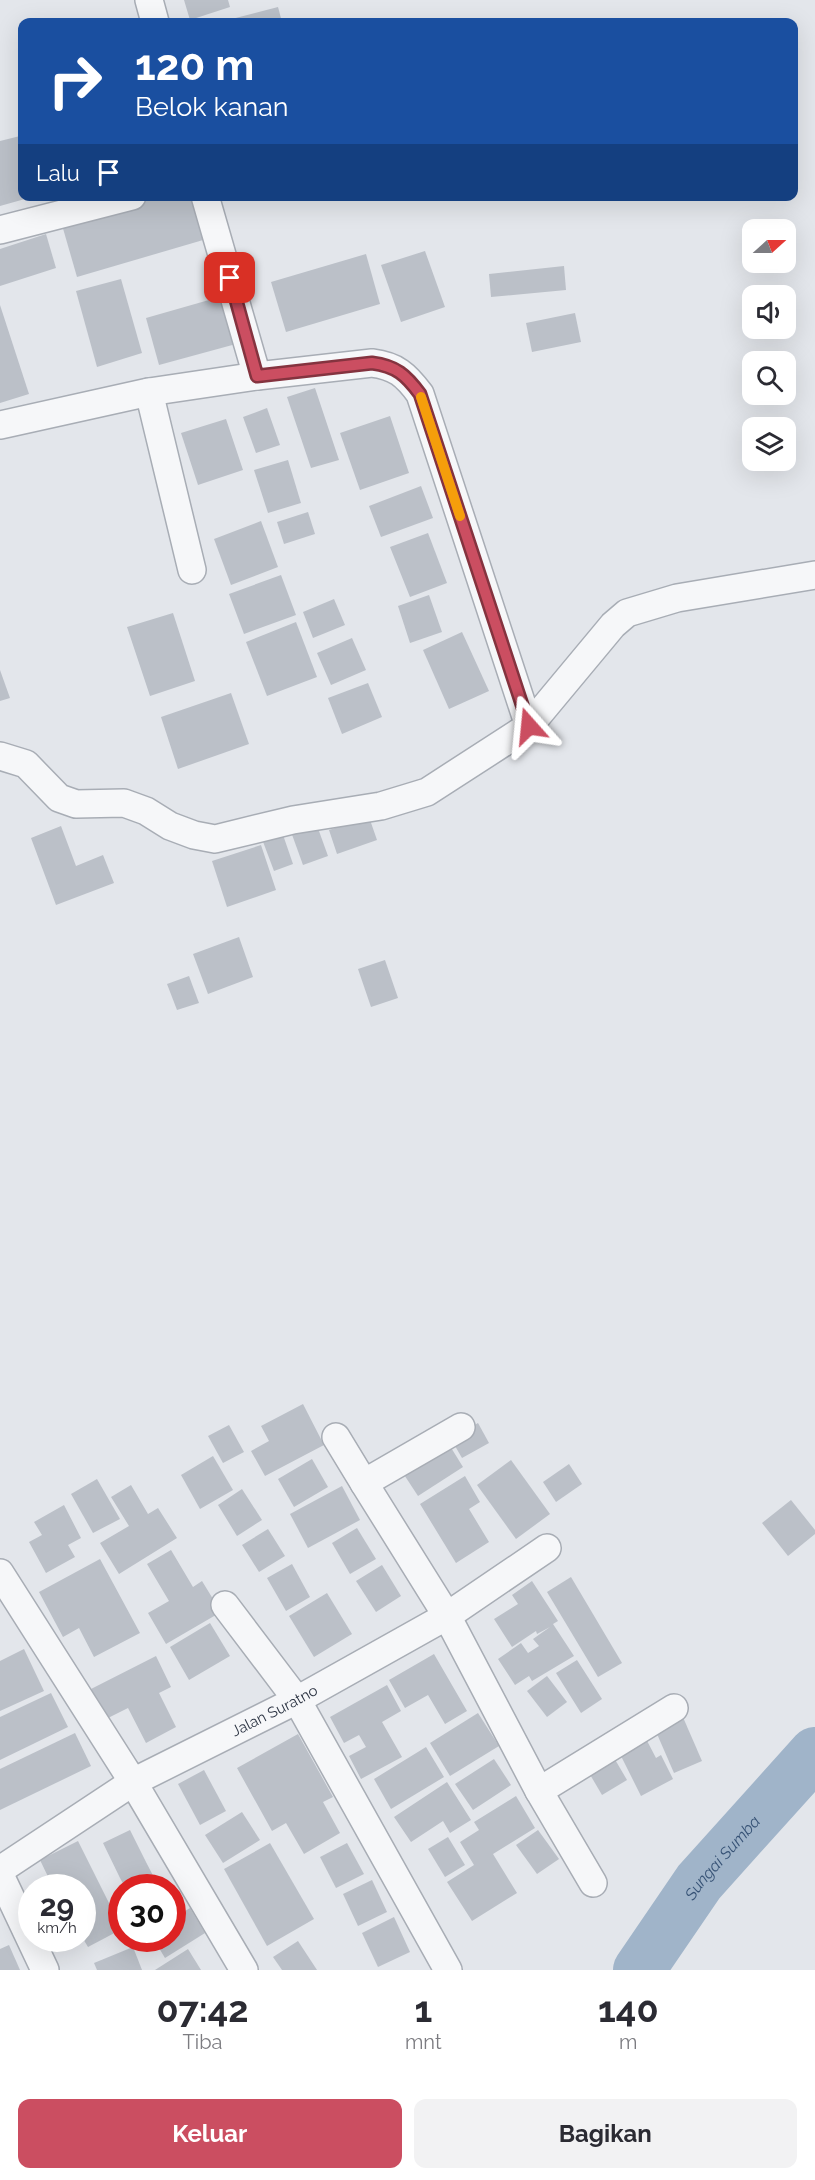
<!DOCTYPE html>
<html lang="id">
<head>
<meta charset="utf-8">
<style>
	:root { --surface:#fff; --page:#f2f2f3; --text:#2b2b33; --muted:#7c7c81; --accent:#cb4e61 }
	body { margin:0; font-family:Raleway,sans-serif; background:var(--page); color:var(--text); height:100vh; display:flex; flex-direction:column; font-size:22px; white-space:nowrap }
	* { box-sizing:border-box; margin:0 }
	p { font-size:20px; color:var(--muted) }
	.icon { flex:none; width:33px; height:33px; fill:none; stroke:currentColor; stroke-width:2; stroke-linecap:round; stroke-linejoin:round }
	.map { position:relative; height:1970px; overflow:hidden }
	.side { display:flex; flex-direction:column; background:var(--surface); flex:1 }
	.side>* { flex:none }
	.top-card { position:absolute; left:18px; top:18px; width:780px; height:183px; border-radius:12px; box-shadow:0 6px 24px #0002; background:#1a4fa0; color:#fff; overflow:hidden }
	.needle { width:39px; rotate:69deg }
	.buttons { position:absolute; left:742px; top:219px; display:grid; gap:12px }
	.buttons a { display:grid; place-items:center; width:54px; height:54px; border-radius:12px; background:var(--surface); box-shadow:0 6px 24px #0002; font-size:30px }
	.speed { position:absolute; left:18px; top:1874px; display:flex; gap:12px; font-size:30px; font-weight:700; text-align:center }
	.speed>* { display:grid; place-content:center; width:78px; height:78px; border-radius:50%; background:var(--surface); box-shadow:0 6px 24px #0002; line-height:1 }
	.speed small { font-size:15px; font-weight:400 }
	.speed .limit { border:9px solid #d22; background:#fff; color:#111 }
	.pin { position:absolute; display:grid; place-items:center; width:51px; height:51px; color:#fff; margin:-26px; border-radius:12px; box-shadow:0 3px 9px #0006 }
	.me { position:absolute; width:66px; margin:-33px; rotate:342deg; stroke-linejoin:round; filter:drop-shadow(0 0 4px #0008) }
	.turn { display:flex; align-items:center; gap:21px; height:126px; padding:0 18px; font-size:27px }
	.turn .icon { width:78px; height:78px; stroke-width:2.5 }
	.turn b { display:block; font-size:42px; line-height:51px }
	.then { display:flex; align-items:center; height:57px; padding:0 18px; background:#0003; gap:12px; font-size:22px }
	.eta { display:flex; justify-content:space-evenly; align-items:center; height:102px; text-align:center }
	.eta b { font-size:36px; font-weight:700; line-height:42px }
	.cta { display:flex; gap:12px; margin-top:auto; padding:12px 18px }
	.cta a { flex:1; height:69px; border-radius:12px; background:var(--accent); color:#fff; font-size:24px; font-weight:700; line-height:69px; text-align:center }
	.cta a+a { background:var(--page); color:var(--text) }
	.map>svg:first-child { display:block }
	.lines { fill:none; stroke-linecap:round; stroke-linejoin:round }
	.river { stroke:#a0b4c9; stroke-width:52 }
	.building { fill:#bbc0c8 }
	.street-casing { stroke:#a8adb5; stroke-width:30 }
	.street { stroke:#f6f7f9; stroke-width:27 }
	.route-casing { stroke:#84333f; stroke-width:15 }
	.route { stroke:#cb4e61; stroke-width:10 }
	.slow { stroke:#f59e0b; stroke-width:10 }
	.labels { text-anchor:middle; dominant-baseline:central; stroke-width:4.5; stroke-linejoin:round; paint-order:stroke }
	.street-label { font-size:15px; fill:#2c3443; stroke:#f3f5f8 }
	.water-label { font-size:16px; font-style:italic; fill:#375376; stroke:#f3f5f8 }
</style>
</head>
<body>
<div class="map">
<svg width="815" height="1970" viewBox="0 0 815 1970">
	<rect width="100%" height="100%" fill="#e3e6eb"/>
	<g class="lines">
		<path class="river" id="s1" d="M639,1970L699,1882L815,1753"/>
	</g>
	<g class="building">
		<polygon points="184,0 228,0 230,7 190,20"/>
		<polygon points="278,7 282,22 220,22"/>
		<polygon points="20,136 22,146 22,196 32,197 0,206 0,141"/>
		<polygon points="160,196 198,196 210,238 77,277 62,225"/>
		<polygon points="46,234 56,268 0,286 0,249"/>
		<polygon points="425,251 445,307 401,322 381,265"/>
		<polygon points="366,254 380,304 286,332 271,282"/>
		<polygon points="564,266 566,290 491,297 489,274"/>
		<polygon points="121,279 142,353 97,367 76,291"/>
		<polygon points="223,296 236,344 159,365 146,318"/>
		<polygon points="0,305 29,394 0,403"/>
		<polygon points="575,313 581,342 532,352 526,323"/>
		<polygon points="315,388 339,460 311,468 287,397"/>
		<polygon points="267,408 280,445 256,453 243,417"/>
		<polygon points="390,416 409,473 360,490 340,433"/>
		<polygon points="226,419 243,470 198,485 181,433"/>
		<polygon points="288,460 301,503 268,513 254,470"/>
		<polygon points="421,486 433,518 381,537 369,506"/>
		<polygon points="308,512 315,534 284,544 277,522"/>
		<polygon points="261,521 278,567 231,585 214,539"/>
		<polygon points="428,533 447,583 410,597 390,547"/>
		<polygon points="281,575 296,615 244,634 229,594"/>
		<polygon points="429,595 442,632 410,643 398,606"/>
		<polygon points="334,599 345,625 313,638 303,612"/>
		<polygon points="173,613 195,681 150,696 127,627"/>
		<polygon points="296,622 317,677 267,696 246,642"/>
		<polygon points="462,632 489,691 449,709 423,650"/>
		<polygon points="352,638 366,670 331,685 317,653"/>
		<polygon points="0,670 10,698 0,701"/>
		<polygon points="368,683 382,717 342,734 328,698"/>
		<polygon points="231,693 249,744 178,769 161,717"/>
		<polygon points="369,817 377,840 337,854 329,830"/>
		<polygon points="315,820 328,856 303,865 290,829"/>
		<polygon points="61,826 76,866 103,855 114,883 56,905 31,838"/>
		<polygon points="282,832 293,864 274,871 262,839"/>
		<polygon points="261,845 276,890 227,907 212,861"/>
		<polygon points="239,937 253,977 208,994 193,954"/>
		<polygon points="385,960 398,998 371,1007 358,969"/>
		<polygon points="189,976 199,1003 177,1010 167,984"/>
		<polygon points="303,1404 324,1445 265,1476 251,1451 269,1441 261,1426"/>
		<polygon points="478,1423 489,1443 462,1458 451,1439"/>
		<polygon points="229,1425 244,1452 223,1463 208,1436"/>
		<polygon points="445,1438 463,1467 418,1496 399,1467"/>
		<polygon points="213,1456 233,1490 200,1509 181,1475"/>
		<polygon points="312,1459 328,1487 294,1507 278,1479"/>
		<polygon points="511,1460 550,1514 516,1539 477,1485"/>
		<polygon points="569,1464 582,1484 556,1502 543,1482"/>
		<polygon points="465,1476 480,1502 469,1509 489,1542 456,1563 420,1504"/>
		<polygon points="97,1479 120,1519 93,1533 71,1494"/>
		<polygon points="131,1485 148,1514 158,1508 177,1538 119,1574 100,1543 129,1526 111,1497"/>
		<polygon points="342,1486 360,1520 308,1548 290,1514"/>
		<polygon points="242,1489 262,1520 237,1536 218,1505"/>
		<polygon points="791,1500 815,1530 815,1534 788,1556 762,1523"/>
		<polygon points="64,1505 81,1538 68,1545 75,1557 46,1573 29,1542 42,1535 34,1522"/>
		<polygon points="357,1528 376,1559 350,1574 332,1543"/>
		<polygon points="268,1529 285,1556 259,1572 242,1545"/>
		<polygon points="171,1550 193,1587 202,1581 221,1612 166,1644 148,1613 169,1601 147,1564"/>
		<polygon points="100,1559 140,1633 94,1657 79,1628 63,1637 39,1592"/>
		<polygon points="292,1564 310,1597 286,1611 267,1578"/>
		<polygon points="382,1565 401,1596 376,1612 356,1581"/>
		<polygon points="571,1577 622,1663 598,1677 547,1592"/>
		<polygon points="532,1581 558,1621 553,1624 574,1656 532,1681 529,1676 515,1685 498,1659 521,1643 528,1653 539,1646 533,1639 550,1627 537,1634 536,1631 512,1647 494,1619 518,1604 512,1595"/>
		<polygon points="327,1593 352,1634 314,1657 289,1616"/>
		<polygon points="210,1623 230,1656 189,1680 170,1647"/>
		<polygon points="24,1649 44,1691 0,1711 0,1661"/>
		<polygon points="434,1654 467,1711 445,1724 428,1695 405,1708 389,1680"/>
		<polygon points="156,1656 171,1687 159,1693 176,1727 146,1743 128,1708 106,1719 91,1689"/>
		<polygon points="577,1660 602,1699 581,1713 556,1673"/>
		<polygon points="547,1676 567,1702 547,1717 527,1691"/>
		<polygon points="387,1685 401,1711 382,1722 402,1757 361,1779 349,1756 366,1747 359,1735 344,1743 330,1717"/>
		<polygon points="51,1693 68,1727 0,1760 0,1717"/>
		<polygon points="478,1713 499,1746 450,1776 430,1743"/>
		<polygon points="682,1715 702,1761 674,1773 654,1727"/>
		<polygon points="75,1733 91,1766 0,1810 0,1769"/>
		<polygon points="298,1734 333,1797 323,1802 340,1833 304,1854 286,1823 272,1831 237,1768"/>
		<polygon points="644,1735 656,1758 661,1755 673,1779 641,1796 617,1748"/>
		<polygon points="426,1747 444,1777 391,1809 374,1779"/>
		<polygon points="610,1751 627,1780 602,1795 585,1766"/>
		<polygon points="494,1759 511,1785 473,1810 455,1784"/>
		<polygon points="204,1770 226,1811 200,1825 178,1784"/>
		<polygon points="447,1782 471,1820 450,1833 443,1821 411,1842 394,1817"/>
		<polygon points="516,1796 535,1828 493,1854 517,1893 472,1921 447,1882 474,1865 460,1842 479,1830 474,1822"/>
		<polygon points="242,1812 260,1840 223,1863 205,1835"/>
		<polygon points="130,1830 147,1864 159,1887 125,1887 120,1878 103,1843"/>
		<polygon points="538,1830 559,1859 537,1874 516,1845"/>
		<polygon points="448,1837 465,1865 445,1877 428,1849"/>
		<polygon points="78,1841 122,1929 88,1947 82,1937 82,1887 53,1887 40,1860"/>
		<polygon points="270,1843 314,1919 267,1946 224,1869"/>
		<polygon points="347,1843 364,1874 336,1888 320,1857"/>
		<polygon points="372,1880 387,1912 358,1926 343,1894"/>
		<polygon points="190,1908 205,1933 165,1958 153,1938 172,1938 172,1919"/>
		<polygon points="394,1917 410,1952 378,1967 362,1933"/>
		<polygon points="298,1941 317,1970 282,1970 273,1957"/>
		<polygon points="9,1945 20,1970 0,1970 0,1949"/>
		<polygon points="133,1947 142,1970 97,1970 94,1963"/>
		<polygon points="188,1949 201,1970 155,1970"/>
	</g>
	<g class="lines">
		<g class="street-casing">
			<g id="street">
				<polyline points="149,0 155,22"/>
				<path d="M205,196L257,376L372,363C396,366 406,375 420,394L529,726"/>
				<polyline points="0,230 132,196"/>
				<polyline points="149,392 192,570"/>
				<polyline points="0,425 149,392 257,376"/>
				<polyline points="0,756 26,764 59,798 76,804 124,803 146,811 170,826 194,835 215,839 293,820 381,806 427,792 529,726 613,625 627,613 677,598 815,575"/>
				<polyline points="461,1427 364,1483 447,1616 539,1791 593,1883"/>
				<polyline points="336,1437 364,1483"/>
				<polyline points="0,1573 133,1782 244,1970"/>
				<polyline points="225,1605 297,1700 448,1970"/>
				<polyline points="539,1791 674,1708"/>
				<path id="s2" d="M0,1870L133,1782L297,1700L447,1616L547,1548"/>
				<polyline points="0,1875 45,1970"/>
			</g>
		</g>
		<use href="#street" class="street"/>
	</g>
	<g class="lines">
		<g class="route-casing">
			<path id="route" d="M230,278L257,376L372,363C396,366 406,375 420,394L529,726"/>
		</g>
		<use href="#route" class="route"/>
		<polyline class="slow" points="421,397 460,516"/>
	</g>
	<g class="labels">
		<g class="street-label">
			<text stroke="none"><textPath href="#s2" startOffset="318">Jalan Suratno</textPath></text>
		</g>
		<g class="water-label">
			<text stroke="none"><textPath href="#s1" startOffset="140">Sungai Sumba</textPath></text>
		</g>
	</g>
</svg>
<div class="buttons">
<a><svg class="needle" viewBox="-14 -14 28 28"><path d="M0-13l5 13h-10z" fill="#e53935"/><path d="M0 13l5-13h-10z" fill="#7c7c81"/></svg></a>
<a><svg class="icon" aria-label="sound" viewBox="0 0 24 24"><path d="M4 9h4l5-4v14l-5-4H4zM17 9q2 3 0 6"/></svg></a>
<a><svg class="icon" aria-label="search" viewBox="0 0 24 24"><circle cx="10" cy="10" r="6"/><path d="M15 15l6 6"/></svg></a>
<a><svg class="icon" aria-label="layers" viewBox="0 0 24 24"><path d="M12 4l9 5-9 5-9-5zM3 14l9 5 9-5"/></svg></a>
</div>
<div class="speed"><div>29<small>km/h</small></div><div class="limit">30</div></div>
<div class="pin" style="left:230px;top:278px;background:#d93025"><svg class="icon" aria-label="arrive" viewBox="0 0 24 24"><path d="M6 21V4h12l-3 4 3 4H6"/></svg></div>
<svg class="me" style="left:529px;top:726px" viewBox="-20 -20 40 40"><path d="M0-17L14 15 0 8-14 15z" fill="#cb4e61" stroke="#fff" stroke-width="4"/></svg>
<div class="top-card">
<div class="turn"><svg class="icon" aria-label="right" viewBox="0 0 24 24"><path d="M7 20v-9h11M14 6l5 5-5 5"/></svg><div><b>120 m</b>Belok kanan</div></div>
<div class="then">Lalu<svg class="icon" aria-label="arrive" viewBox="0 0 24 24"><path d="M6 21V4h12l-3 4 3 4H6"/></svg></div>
</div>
</div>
<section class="side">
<div class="eta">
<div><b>07:42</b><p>Tiba</p></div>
<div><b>1</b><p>mnt</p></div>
<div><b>140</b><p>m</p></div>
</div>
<div class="cta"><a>Keluar</a><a>Bagikan</a></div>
</section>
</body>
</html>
